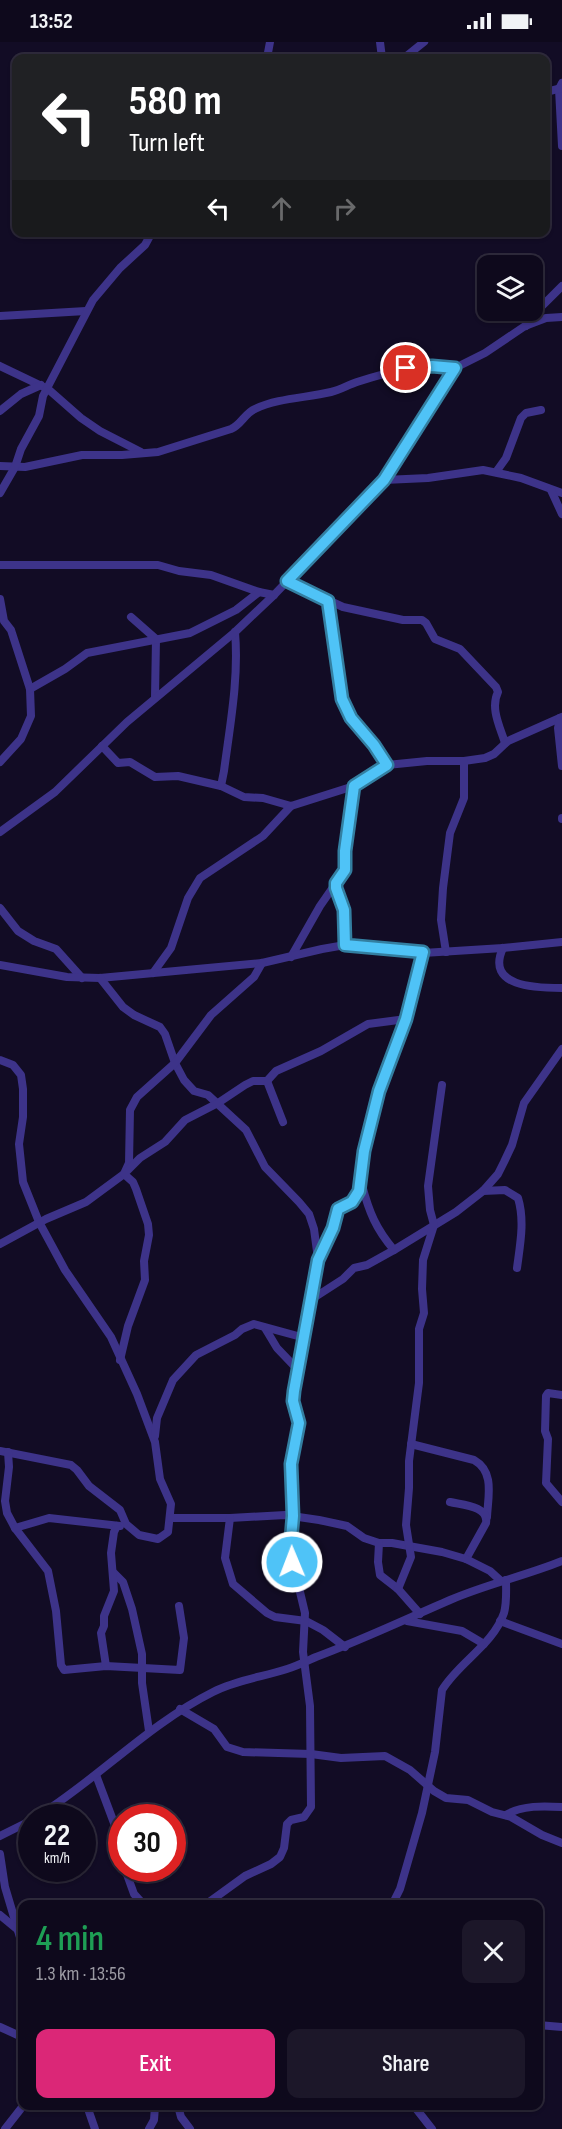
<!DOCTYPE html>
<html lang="en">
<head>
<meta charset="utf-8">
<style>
	:root { --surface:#0e091c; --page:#1c1729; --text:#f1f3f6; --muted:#9b9aa3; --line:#2e2a3b; --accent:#db2777 }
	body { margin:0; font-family:"Sofia Sans Condensed",sans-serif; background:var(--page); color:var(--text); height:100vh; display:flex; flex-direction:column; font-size:22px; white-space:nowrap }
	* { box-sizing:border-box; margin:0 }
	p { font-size:20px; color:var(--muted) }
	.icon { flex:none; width:33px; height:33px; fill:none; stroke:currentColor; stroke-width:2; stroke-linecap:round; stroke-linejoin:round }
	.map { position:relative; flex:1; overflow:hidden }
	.details { position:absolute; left:18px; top:1858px; width:525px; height:210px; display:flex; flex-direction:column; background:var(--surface); border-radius:12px; box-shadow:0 2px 4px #0004,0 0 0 2px var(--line) }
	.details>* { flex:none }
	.top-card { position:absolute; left:12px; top:12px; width:538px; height:183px; border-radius:12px; box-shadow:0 2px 4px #0004,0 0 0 2px var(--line); background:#202124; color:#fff; overflow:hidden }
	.tools { position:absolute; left:477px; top:213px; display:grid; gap:12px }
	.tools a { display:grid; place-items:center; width:66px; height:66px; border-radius:12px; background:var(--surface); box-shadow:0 2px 4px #0004,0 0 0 2px var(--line); font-size:30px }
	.speed { position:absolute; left:18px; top:1762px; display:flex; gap:12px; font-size:30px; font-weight:700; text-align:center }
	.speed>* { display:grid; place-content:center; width:78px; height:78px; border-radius:50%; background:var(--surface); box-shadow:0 2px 4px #0004,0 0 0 2px var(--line); line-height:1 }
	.speed small { font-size:15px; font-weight:400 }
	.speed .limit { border:9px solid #d22; background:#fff; color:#111 }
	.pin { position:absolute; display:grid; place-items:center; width:51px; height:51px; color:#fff; margin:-26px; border:3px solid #fff; border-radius:50%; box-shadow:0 2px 6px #0007 }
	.me { position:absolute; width:66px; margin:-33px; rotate:359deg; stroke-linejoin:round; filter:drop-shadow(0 0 4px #0008) }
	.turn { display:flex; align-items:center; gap:21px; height:126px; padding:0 18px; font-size:27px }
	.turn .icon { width:78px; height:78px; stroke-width:2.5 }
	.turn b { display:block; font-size:42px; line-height:51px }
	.lanes { display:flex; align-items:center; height:57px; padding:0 18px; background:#0003; justify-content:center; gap:30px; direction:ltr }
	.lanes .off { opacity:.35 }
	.round { display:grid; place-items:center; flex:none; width:63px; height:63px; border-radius:12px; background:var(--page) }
	.head { display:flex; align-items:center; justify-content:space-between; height:102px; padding:0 18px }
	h1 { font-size:36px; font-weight:600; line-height:45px; color:#1e9e55 }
	.action { display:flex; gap:12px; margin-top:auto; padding:12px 18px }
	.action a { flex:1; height:69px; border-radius:12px; background:var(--accent); color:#fff; font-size:24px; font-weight:600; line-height:69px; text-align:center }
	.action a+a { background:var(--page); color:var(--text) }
	.status { display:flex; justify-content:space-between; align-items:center; height:42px; padding:0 30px; background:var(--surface); direction:ltr }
	.status svg { height:16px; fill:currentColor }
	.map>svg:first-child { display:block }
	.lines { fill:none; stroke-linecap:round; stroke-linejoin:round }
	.street { stroke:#3d3389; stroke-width:8 }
	.route-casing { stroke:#337fa1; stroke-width:15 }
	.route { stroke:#4fc3f7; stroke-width:10 }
</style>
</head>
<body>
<div class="status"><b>13:52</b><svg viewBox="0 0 49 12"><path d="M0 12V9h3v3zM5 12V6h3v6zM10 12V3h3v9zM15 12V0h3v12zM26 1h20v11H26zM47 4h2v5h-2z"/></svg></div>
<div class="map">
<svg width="562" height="2087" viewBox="0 0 562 2087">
	<rect width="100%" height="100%" fill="#120c25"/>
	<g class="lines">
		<g class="street">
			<polyline points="380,0 382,16"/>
			<polyline points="267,16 270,0"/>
			<polyline points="404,16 424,0"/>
			<polyline points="562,41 559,47 562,104"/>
			<polyline points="546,50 562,46"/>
			<polyline points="0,274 86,269"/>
			<polyline points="526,284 539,267 562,244"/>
			<polyline points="0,324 48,347 81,376 100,389 141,410"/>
			<polyline points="0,369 21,352 41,343"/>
			<path d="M0,424L25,425L82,413H122L158,410L231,387C241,383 245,371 255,367C278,356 306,356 331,350C340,348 348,343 357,340C391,329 419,322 455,326"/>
			<polyline points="496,430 506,416 521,376 526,371 541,368"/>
			<polyline points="384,438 428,436 483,428 521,436 562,451"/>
			<polyline points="551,448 562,472"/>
			<polyline points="0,451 15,425 21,407 39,374 43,354 93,258 120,226 145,203 152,190"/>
			<polyline points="0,523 158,523 179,529 211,533 259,550 274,553"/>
			<path d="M287,539L343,565L403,578H422L426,581L435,597L460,607L496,645L498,650C490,666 500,685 505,701"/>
			<polyline points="0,557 4,579 11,588 30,647 31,674 21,697 0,720"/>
			<polyline points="328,559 342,658 351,676 374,703 387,723 427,719 464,719 485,716 494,712 508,699 562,675"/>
			<polyline points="131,575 156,597 155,655"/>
			<polyline points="30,647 65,627 87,611 190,591 236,568 259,550"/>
			<polyline points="560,676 558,686 562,724"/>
			<path d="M102,704L118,721L130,720L155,735L178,734L221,744L224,729C230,683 239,636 235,590"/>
			<polyline points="221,744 244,755 263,756 291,764 354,744 387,723"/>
			<polyline points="562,776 562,777"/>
			<polyline points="0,790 55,750 127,680 235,590 274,553 384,438 455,326 485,311 525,284 546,276 562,275"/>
			<polyline points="0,866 18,889 34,899 56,907 82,936"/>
			<polyline points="345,903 344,868 337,851 336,841 345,828 345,809 354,744"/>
			<path d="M503,906C485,945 536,946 562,946"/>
			<polyline points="446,910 441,878 443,846 450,791 464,756 464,719"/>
			<polyline points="291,915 320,864 336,841"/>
			<polyline points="0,923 67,935 100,936 262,921 322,907 345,903 423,911"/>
			<polyline points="153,931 171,906 188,856 200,836 263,794 291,764"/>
			<polyline points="100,936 123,965 134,973 160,985 165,992 175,1021 184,1038 194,1049 208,1053 246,1088 265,1125 299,1160 309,1172 314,1187 318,1217"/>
			<polyline points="0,1018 13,1023 21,1033 23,1047 23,1075 19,1102 23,1140 39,1180 65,1228 111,1295 137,1352 155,1400 160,1437 171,1462 168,1490 158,1497 139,1493 126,1482 120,1468 89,1444 77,1428 71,1423 0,1409"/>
			<polyline points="267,1039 283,1080"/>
			<path d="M362,1143C369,1170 376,1187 394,1208"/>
			<path d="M483,1149L505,1148L518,1156C525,1179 520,1203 517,1226"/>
			<polyline points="0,1202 46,1177 86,1160 124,1132 129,1121 130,1068 137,1055 175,1021 211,973 254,935 262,921"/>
			<polyline points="312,1257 343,1237 354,1226 367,1223 394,1208 456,1170 483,1149 498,1132 504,1120 512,1103 524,1061 562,1007"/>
			<polyline points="265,1286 277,1306 299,1329"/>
			<polyline points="120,1318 128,1284 145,1238 144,1219 149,1193 148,1182 136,1147 133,1140 124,1132 140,1116 165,1100 185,1078 218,1061 245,1043 253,1039 267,1039 276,1029 321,1009 368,982 406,977"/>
			<polyline points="562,1353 548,1351 546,1354 545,1389 548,1397 546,1441 562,1460"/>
			<polyline points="155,1394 157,1376 173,1338 196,1313 235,1293 242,1287 254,1282 305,1296"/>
			<path d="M411,1402L474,1418C495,1430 488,1454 487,1475"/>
			<polyline points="8,1410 9,1425 5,1459 7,1471 15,1486 48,1529 56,1569 61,1623 64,1628 106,1624 180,1628 184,1596 179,1564"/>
			<path d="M450,1460C462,1463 489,1464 486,1481L466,1517"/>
			<polyline points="171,1476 230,1476 285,1473 319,1478 347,1484 364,1496 379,1501 392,1501 442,1510 466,1517 490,1529 501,1539"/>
			<polyline points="230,1476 225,1516 233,1542 267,1571 275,1575 306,1579 323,1588 345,1605"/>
			<polyline points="15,1486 49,1476 120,1484"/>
			<polyline points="379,1501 378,1520 380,1533 398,1547 420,1572"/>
			<polyline points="114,1531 123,1540 132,1567 142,1612 142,1641 149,1689"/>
			<polyline points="398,1547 411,1515 406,1483 409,1446 409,1419 419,1341 419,1287 424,1271 422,1247 423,1218 434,1183 430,1168 428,1144 442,1043"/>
			<polyline points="407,1579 462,1589 484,1602"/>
			<polyline points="500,1579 562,1602"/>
			<polyline points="106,1624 101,1591 104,1584 104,1574 114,1549 111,1511 114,1490 117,1484"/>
			<polyline points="180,1667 214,1687 227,1705 243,1710 311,1712 341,1716 385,1714 410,1728 434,1749 446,1756 468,1758 492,1770 511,1775 542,1793 562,1801"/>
			<polyline points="96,1733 114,1781 122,1819"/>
			<path d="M506,1773C522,1763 544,1764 562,1765"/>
			<path d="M35,1776C97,1738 147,1683 213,1650C236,1638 263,1635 287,1627C297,1624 307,1619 316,1615C362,1598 406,1577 450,1558C487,1542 525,1534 562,1519"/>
			<polyline points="0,1794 32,1778"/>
			<polyline points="0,1812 5,1845 22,1902"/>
			<polyline points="125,1827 134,1852 144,1863"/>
			<polyline points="205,1863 245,1834 271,1822 280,1815 284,1806 287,1782 291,1778 304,1775 311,1765 310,1664 303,1610 305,1571 290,1508 293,1475 291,1422 299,1381 293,1359 294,1349 318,1218 333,1186 338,1167 352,1160 359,1149 364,1109 379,1049 406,977 423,911 503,906 562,900"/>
			<path d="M392,1863L400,1847L422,1771L435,1710L442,1648C459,1620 493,1603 504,1571C507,1560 506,1548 506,1538"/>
			<polyline points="0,1873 18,1888"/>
			<polyline points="538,1983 562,1985"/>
			<polyline points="0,1985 22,1995"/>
			<polyline points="87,2064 95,2087"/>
			<polyline points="178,2064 181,2075 190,2087"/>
			<polyline points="414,2064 432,2087"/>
			<polyline points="5,2087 23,2064"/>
			<polyline points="149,2087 154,2078 155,2064"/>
		</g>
	</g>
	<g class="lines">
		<g class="route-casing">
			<polyline id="route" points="292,1520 290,1508 293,1474 291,1422 299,1381 293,1359 294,1349 318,1218 333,1186 338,1167 352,1160 359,1149 364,1109 379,1049 406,977 423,910 345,903 344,868 336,846 336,841 345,828 345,809 354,744 387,723 374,703 351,676 342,657 328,559 287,539 384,438 455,326 432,324 406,326"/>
		</g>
		<use href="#route" class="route"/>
	</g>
</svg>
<div class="tools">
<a><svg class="icon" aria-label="layers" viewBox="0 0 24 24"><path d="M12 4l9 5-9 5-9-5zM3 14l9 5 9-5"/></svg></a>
</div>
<div class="speed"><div>22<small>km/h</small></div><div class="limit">30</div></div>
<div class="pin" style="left:406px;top:326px;background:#d93025"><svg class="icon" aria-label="arrive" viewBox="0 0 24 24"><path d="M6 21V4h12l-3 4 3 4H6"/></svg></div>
<svg class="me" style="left:292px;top:1520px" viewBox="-20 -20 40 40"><circle r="17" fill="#4fc3f7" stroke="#fff" stroke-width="3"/><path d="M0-11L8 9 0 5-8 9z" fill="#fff"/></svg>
<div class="top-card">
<div class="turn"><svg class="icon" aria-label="left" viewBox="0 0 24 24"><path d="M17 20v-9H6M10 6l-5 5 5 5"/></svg><div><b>580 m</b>Turn left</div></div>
<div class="lanes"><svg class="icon" aria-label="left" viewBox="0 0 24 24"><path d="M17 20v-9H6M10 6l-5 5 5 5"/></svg><svg class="icon off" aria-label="ahead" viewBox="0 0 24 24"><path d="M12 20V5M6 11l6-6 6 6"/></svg><svg class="icon off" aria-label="right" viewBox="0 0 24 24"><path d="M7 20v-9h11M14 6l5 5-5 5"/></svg></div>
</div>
<section class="details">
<div class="head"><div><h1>4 min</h1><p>1.3 km · 13:56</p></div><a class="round"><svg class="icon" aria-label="close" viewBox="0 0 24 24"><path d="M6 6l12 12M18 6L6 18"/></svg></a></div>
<div class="action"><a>Exit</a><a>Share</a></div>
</section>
</div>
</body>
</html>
